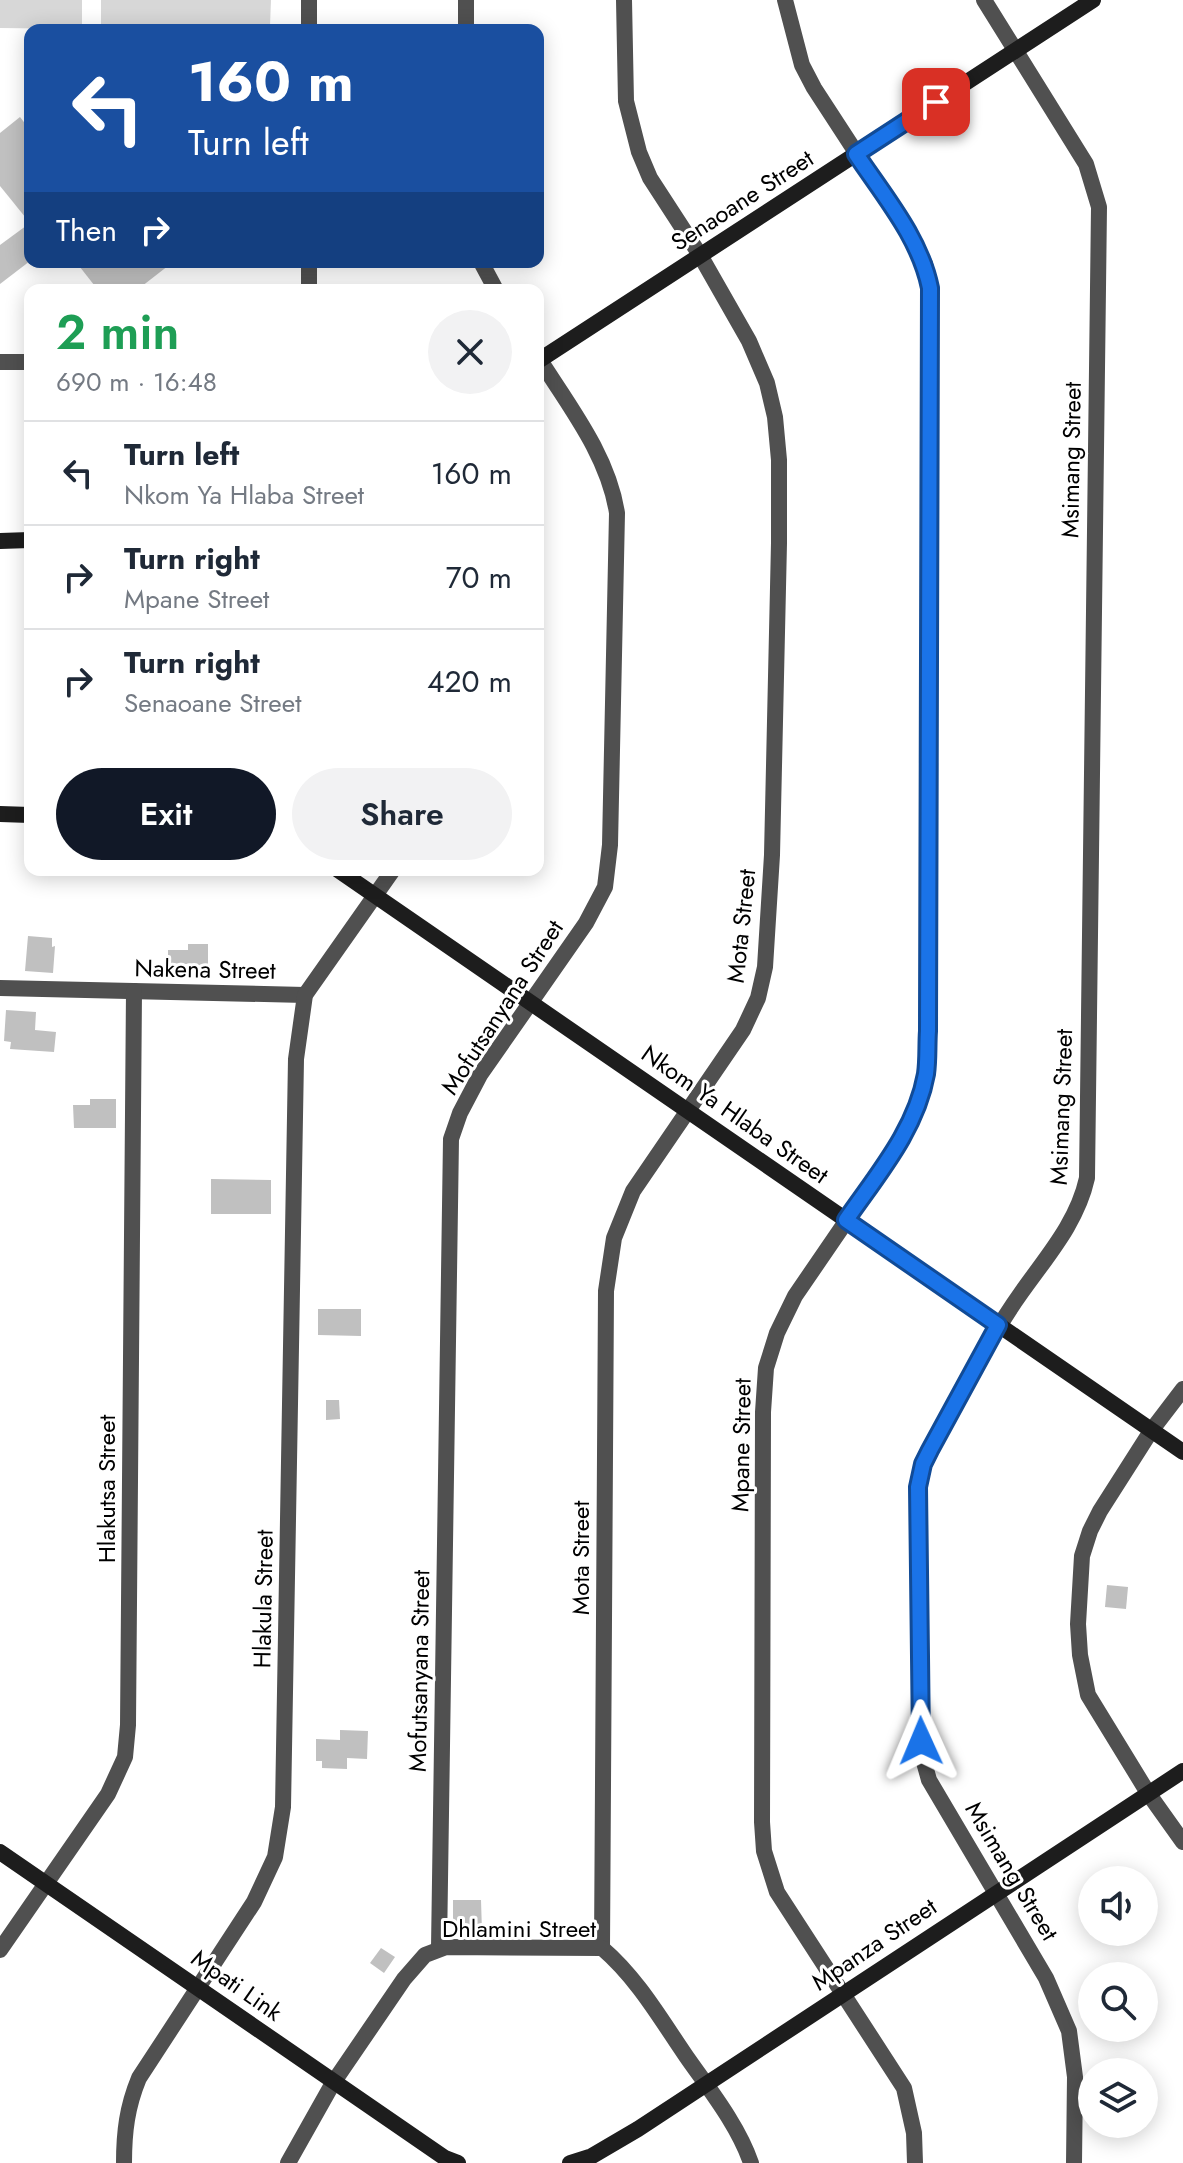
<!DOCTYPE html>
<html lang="en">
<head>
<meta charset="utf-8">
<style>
	:root { --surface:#fff; --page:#f2f2f3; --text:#1f2937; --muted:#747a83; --line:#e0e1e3; --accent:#111827 }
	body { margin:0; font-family:Jost,sans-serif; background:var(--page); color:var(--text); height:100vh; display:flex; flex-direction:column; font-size:30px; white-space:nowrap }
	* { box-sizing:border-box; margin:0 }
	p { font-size:26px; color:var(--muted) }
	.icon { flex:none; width:44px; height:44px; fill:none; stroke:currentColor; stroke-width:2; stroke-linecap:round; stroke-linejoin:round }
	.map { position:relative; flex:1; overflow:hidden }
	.panel { position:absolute; left:24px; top:284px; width:520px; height:592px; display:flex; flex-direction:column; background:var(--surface); border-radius:16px; box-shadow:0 4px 20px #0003 }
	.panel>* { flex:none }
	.hud { position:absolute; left:24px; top:24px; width:520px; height:244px; border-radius:16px; box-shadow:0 4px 20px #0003; background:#1a4fa0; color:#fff; overflow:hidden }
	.buttons { position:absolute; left:1078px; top:1866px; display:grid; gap:16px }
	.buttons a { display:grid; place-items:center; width:80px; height:80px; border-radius:50%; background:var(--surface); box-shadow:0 4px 20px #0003; font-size:40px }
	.pin { position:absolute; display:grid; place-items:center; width:68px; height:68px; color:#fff; margin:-34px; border-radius:16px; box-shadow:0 4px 12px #0006 }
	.me { position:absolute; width:88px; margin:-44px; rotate:359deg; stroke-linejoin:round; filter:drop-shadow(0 0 6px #0008) }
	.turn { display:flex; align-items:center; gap:28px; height:168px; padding:0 32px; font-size:36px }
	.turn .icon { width:104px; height:104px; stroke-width:2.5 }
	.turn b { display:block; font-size:56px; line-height:68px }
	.then { display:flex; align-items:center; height:76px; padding:0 32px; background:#0003; gap:16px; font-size:30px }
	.round { display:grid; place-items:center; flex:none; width:84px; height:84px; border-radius:42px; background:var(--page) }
	.head { display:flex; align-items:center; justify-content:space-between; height:136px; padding:0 32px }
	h1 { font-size:48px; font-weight:600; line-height:60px; color:#1e9e55 }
	.button { display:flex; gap:16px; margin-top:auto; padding:16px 32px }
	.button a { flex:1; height:92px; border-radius:48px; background:var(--accent); color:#fff; font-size:32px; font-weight:600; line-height:92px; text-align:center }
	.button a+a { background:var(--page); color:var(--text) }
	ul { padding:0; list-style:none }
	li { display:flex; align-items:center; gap:24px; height:104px; padding:0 32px; border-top:2px solid var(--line) }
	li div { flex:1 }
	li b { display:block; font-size:30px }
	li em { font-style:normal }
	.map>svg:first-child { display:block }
	.green { fill:#d7d7d7 }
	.building { fill:#c0c0c0 }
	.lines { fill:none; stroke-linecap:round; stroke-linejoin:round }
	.street { stroke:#505050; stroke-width:16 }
	.secondary { stroke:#1d1d1d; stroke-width:16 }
	.route-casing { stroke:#114b97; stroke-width:20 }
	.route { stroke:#1a73e8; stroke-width:14 }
	.labels { text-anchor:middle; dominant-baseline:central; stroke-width:6; stroke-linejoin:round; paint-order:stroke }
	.street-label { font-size:24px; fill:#000; stroke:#fff }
</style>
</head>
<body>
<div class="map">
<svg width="1183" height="2163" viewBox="0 0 1183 2163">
	<rect width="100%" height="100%" fill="#fff"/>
	<g class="green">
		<polygon points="0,0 82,0 82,29 0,28"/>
		<polygon points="101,0 271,0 270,26 101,24"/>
	</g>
	<g class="building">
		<polygon points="20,117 30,130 30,223 0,186 0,133"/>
		<polygon points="30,223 30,261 0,284 0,245"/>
		<polygon points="76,262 173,262 137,290 98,290"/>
		<polygon points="28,936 52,938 52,947 55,946 53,973 25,971"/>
		<polygon points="188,944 208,944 208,972 187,972 187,964 168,964 168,950 188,950"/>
		<polygon points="6,1010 36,1012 35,1030 56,1032 54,1052 10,1049 11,1042 4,1041"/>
		<polygon points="90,1099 116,1099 116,1128 74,1128 73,1105 90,1105"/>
		<polygon points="211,1179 271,1180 271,1214 211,1214"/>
		<polygon points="318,1309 361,1309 361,1336 318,1335"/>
		<polygon points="326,1400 339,1400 340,1419 326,1420"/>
		<polygon points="1107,1585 1128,1587 1126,1609 1105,1607"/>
		<polygon points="340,1730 368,1731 367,1759 347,1758 347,1769 322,1768 322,1761 316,1761 316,1739 340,1740"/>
		<polygon points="453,1900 481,1900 482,1932 467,1932 467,1936 453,1936"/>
		<polygon points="381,1948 395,1957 384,1973 370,1963"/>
	</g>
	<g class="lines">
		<g class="street">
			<polyline points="785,0 802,65 814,88 911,237 925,264 930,288 928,1031 926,1074 915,1111 897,1147 795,1296 777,1333 766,1368 763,1412 762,1822 764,1851 777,1892 904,2088 914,2133 915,2163"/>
			<path d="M984,0L1086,164L1099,207L1087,1178C1077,1223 1047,1256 1021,1293C996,1328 976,1366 955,1404C941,1430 923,1457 918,1487L922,1755L929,1780L1046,1978L1069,2031L1075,2077L1074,2163"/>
			<polyline points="309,30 309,0"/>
			<polyline points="466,30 466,0"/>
			<polyline points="481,262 496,290"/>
			<polyline points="309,290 309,262"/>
			<polyline points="0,362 30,362"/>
			<polyline points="0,988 305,995"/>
			<polyline points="1183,1389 1151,1431 1100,1511 1090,1531 1082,1556 1078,1624 1080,1655 1088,1695 1148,1793 1183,1842"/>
			<path d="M439,1948L451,1139L460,1113L480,1075L586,923L605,887L610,845L617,513C608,455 569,406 538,357"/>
			<polyline points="602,1948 606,1291 614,1238 633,1191 743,1030 758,998 765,967 772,855 779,543 779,460 775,417 767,383 749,341 700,255 650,178 639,152 626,101 624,0"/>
			<polyline points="0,1950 108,1794 125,1757 128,1725 134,991"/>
			<path d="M124,2163C124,2132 127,2107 139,2078L254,1902L275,1857L283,1807L296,1059L305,995L393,870"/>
			<path d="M288,2163L333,2083L404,1979L425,1955L446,1947L602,1948C637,1978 660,2018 686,2056C709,2089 738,2125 751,2163"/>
		</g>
		<g class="secondary">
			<polyline points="538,361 1093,0"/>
			<polyline points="0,541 30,540"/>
			<polyline points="0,814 30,815"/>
			<polyline points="338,870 1183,1452"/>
			<polyline points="0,1852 445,2158 458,2163"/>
			<polyline points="570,2163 592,2156 638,2129 1183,1771"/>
		</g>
	</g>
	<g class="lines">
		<g class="route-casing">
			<path id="route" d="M921,1741L918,1487L923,1464L930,1450L998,1325L846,1220C877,1175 916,1130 926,1074C928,1060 927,1045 928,1031L930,288C920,238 884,196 856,154L936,102"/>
		</g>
		<use href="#route" class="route"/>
	</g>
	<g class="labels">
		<g class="street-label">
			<text transform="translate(742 200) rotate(-33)">Senaoane Street</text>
			<text transform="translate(1071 460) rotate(-89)">Msimang Street</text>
			<text transform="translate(741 926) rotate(-84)">Mota Street</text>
			<text transform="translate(205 969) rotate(1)">Nakena Street</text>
			<text transform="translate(502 1007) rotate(-57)">Mofutsanyana Street</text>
			<text transform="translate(1061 1107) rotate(-88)">Msimang Street</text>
			<text transform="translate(735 1114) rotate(35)">Nkom Ya Hlaba Street</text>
			<text transform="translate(741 1445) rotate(-89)">Mpane Street</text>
			<text transform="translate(106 1489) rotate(-90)">Hlakutsa Street</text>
			<text transform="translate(580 1558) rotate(-90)">Mota Street</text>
			<text transform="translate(263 1599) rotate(-89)">Hlakula Street</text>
			<text transform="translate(419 1671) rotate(-89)">Mofutsanyana Street</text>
			<text transform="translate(1012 1871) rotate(59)">Msimang Street</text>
			<text x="519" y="1928">Dhlamini Street</text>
			<text transform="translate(874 1944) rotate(-34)">Mpanza Street</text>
			<text transform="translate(237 1985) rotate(35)">Mpati Link</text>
		</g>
	</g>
</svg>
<div class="buttons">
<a><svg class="icon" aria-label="sound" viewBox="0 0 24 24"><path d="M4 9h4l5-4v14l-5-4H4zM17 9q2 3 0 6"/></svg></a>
<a><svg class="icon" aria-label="search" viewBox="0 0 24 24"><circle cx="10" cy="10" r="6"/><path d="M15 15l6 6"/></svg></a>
<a><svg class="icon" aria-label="layers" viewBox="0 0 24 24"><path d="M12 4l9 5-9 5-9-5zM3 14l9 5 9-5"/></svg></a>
</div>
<div class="pin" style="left:936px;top:102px;background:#d93025"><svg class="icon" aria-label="arrive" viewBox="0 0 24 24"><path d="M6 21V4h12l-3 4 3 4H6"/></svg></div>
<svg class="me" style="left:921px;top:1741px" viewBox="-20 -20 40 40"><path d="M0-17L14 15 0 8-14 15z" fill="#1a73e8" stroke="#fff" stroke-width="4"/></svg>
<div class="hud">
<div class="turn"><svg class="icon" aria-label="left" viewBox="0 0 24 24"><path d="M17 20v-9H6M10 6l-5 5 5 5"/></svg><div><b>160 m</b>Turn left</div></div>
<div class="then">Then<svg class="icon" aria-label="right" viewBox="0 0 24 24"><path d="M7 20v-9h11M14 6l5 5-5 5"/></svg></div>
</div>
<section class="panel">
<div class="head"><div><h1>2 min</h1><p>690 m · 16:48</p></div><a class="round"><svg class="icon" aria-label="close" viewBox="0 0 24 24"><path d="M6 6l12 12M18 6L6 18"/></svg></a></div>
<ul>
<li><svg class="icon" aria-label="left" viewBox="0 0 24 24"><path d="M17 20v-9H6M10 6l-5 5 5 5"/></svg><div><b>Turn left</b><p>Nkom Ya Hlaba Street</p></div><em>160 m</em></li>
<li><svg class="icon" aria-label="right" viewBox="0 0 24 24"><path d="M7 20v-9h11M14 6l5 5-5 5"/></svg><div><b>Turn right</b><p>Mpane Street</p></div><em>70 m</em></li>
<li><svg class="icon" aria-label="right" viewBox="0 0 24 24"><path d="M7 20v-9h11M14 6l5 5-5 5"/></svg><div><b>Turn right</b><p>Senaoane Street</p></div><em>420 m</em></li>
</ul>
<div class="button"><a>Exit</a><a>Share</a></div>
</section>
</div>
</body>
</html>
